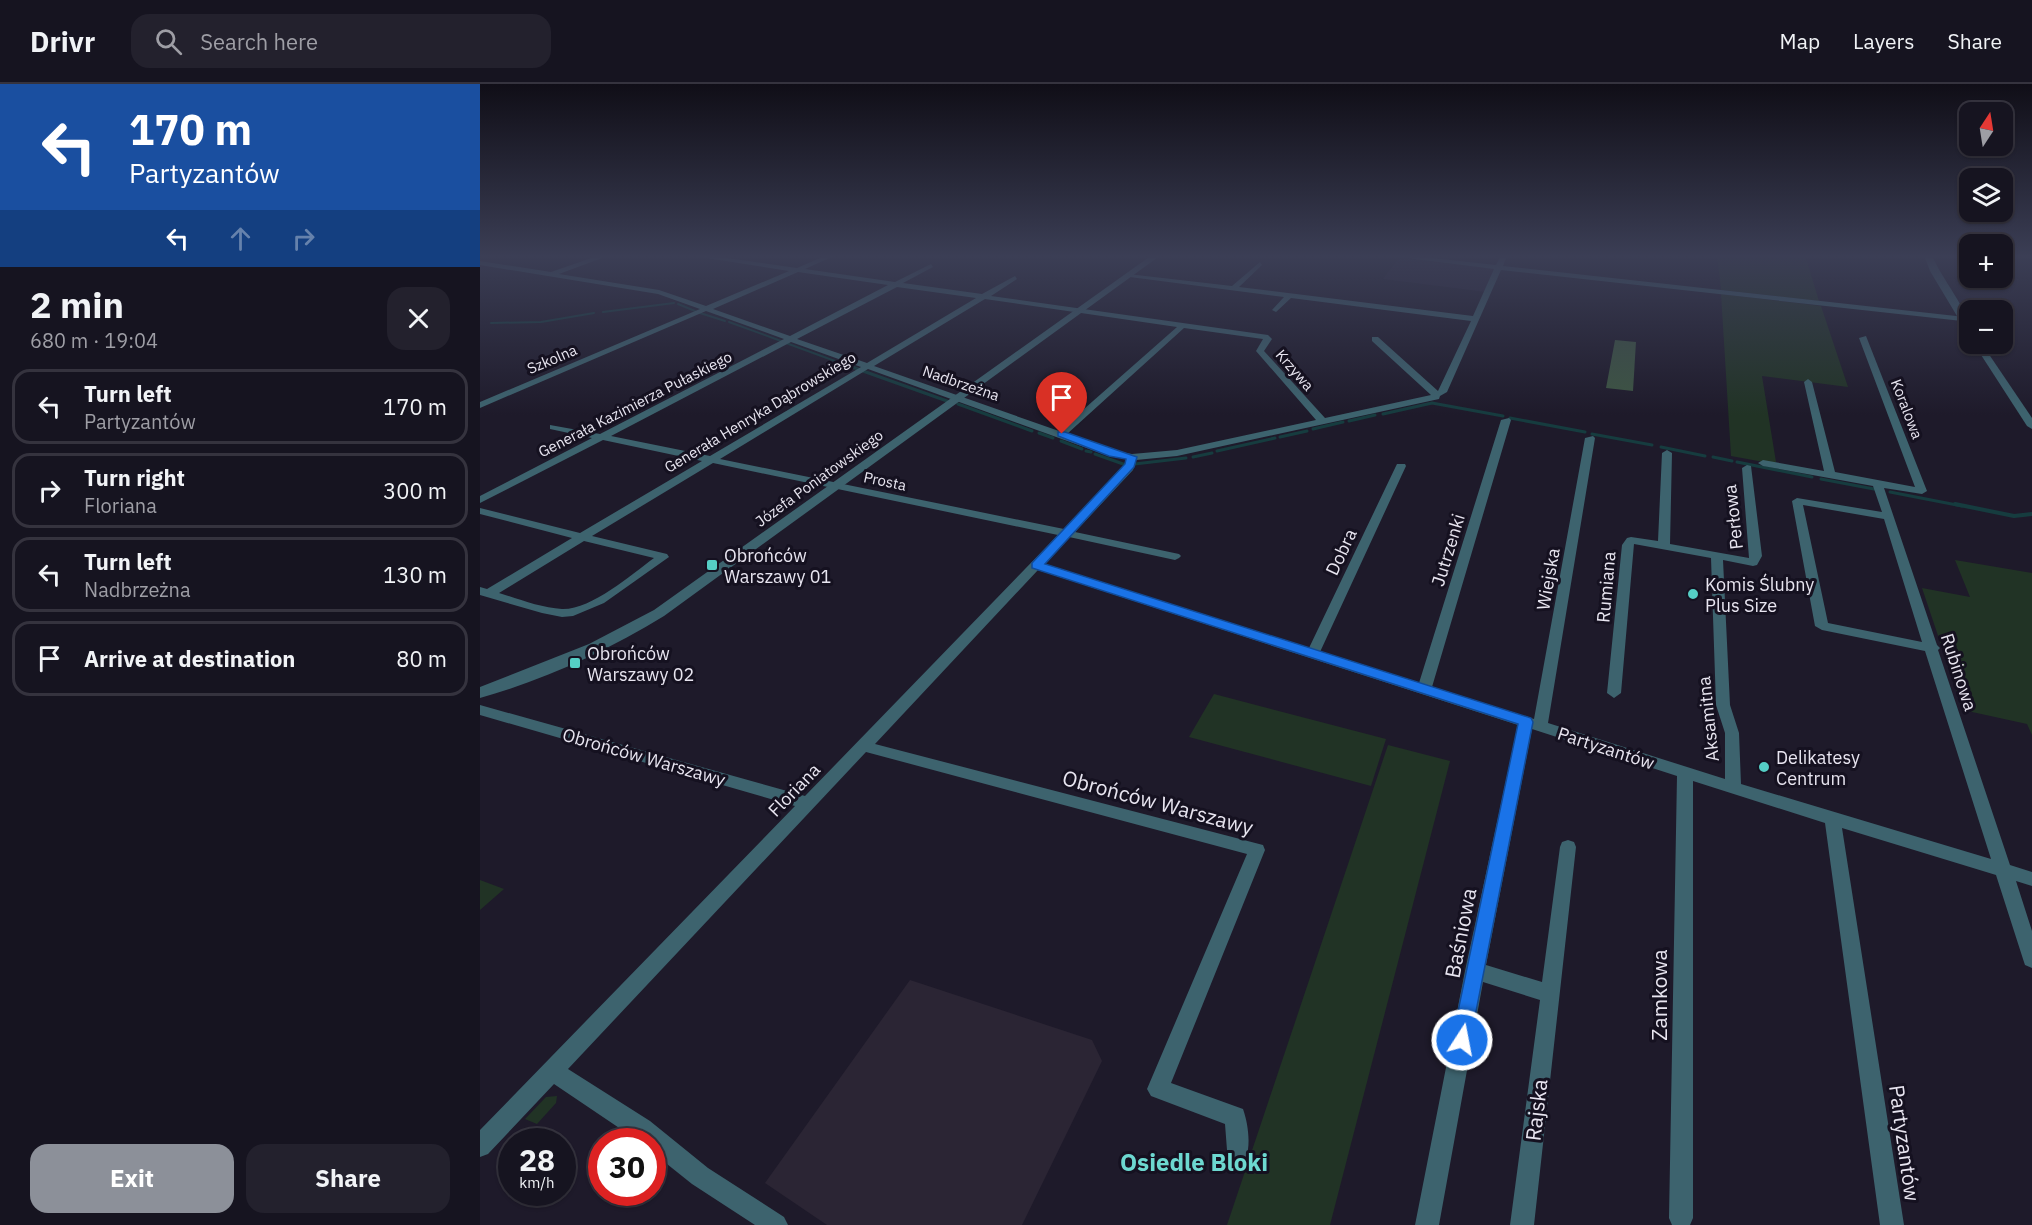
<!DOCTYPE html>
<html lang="en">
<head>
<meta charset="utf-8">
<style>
	:root { --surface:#161420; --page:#23212d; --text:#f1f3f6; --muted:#9e9ea5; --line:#35333e; --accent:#8c9099 }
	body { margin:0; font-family:"IBM Plex Sans",sans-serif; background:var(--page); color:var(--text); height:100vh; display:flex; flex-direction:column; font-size:22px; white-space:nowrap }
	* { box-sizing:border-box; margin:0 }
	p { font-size:20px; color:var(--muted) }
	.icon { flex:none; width:33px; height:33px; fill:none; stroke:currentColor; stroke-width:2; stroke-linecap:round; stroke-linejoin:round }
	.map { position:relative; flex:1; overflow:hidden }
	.details { display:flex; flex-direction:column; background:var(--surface); width:480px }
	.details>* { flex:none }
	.banner { background:#1a4fa0; color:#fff; overflow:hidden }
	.needle { width:39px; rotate:12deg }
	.tools { position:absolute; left:1479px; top:18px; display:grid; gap:12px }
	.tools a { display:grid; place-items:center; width:54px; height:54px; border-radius:12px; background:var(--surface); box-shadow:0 2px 4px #0004,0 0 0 2px var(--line); font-size:30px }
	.speed { position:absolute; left:18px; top:1044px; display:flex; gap:12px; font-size:30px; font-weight:700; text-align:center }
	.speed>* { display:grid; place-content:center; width:78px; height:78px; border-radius:50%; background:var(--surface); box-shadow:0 2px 4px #0004,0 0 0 2px var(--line); line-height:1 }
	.speed small { font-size:15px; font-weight:400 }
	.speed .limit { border:9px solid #d22; background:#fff; color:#111 }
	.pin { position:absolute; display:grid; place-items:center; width:51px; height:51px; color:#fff; margin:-62px -26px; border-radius:50% 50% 50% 0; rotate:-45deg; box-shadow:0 0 6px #0007 }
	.pin .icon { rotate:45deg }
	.me { position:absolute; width:66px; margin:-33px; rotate:11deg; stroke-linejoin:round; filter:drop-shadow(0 0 4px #0008) }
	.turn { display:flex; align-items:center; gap:21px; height:126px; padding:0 30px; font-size:27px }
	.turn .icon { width:78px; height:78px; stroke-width:2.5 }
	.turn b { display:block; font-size:42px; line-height:51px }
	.lanes { display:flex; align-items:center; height:57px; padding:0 30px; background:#0003; justify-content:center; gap:30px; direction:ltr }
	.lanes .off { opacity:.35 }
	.round { display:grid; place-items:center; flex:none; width:63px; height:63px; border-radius:18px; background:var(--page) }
	.head { display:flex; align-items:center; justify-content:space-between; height:102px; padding:0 30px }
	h1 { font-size:36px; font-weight:800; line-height:45px }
	.primary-button { display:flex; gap:12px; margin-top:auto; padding:12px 30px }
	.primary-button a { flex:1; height:69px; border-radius:18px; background:var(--accent); color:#fff; font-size:24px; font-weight:800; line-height:69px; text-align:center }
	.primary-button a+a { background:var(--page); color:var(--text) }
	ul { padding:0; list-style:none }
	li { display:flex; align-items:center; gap:18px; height:75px; margin:0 12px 9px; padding:0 18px; border:3px solid var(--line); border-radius:18px }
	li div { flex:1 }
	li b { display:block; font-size:22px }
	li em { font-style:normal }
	header { display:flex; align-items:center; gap:36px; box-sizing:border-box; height:84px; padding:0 30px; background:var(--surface); border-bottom:2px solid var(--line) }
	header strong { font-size:28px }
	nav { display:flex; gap:33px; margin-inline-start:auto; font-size:21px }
	.search { width:420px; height:54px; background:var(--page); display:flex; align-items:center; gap:15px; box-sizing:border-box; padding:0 21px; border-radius:18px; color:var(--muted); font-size:22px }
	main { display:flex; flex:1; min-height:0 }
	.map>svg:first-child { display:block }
	.built { fill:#282238 }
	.education { fill:#2b2534 }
	.green { fill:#213325 }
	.forest { fill:#3d5542 }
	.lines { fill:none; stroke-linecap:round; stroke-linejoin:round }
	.stream-far2 { stroke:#163c3f; stroke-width:2 }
	.stream-far1 { stroke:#163c3f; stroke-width:3 }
	.stream { stroke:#163c3f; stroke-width:4 }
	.minor { fill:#3d636e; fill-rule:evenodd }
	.tertiary { fill:#3d636e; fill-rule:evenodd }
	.route { fill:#1a73e8; stroke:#114b97; stroke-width:1.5 }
	.poi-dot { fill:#55cec5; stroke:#151120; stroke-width:2 }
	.labels { text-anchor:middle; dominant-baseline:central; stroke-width:6; stroke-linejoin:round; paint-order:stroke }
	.far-street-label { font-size:15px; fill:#e8e5f0; stroke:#151120 }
	.street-label { font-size:18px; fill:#e8e5f0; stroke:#151120 }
	.poi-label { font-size:18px; fill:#e8e5f0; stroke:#151120; text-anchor:start }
	.near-street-label { font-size:21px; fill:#e8e5f0; stroke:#151120 }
	.near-neighbourhood-label { font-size:24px; font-weight:bold; fill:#6dd8d0; stroke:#151120 }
</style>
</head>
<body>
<header>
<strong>Drivr</strong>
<div class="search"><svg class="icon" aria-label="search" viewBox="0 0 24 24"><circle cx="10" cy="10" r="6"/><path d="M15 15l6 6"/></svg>Search here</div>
<nav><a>Map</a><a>Layers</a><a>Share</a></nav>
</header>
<main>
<section class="details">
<div class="banner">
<div class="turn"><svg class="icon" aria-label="left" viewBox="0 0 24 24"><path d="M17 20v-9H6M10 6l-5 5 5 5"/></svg><div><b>170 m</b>Partyzantów</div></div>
<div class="lanes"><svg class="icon" aria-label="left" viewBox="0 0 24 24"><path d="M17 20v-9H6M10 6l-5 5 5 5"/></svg><svg class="icon off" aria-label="ahead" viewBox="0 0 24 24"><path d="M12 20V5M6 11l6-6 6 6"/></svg><svg class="icon off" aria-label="right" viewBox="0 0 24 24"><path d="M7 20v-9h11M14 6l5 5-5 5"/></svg></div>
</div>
<div class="head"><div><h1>2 min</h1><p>680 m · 19:04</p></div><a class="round"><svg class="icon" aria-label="close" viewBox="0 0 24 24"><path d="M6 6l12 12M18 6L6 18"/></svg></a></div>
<ul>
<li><svg class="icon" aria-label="left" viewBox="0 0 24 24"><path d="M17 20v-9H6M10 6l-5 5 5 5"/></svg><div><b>Turn left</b><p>Partyzantów</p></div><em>170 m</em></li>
<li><svg class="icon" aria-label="right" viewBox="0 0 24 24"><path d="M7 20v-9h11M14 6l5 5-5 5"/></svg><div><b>Turn right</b><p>Floriana</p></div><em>300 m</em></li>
<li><svg class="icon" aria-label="left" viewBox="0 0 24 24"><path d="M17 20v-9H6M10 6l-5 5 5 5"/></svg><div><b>Turn left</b><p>Nadbrzeżna</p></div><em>130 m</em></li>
<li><svg class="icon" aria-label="arrive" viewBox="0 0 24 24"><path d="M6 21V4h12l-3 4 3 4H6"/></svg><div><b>Arrive at destination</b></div><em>80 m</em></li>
</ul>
<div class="primary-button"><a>Exit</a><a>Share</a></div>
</section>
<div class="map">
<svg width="1552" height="1141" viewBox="0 0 1552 1141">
	<rect width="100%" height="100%" fill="#1e1a2a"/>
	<polygon class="built" points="919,174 1017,185 1006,208 903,195"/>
	<polygon class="education" points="430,896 612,956 622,977 542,1141 347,1141 285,1099"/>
	<g class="green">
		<polygon points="1237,171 1325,171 1339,217 1241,206"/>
		<polygon points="1241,210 1341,222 1368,303 1282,292 1296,378 1289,379 1251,372"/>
		<polygon points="1475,476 1552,489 1552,651 1547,640 1483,626 1442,504 1490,513"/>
		<polygon points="734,610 906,655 891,702 709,653"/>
		<polygon points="908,661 970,677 850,1141 747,1141"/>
		<polygon points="0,796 24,805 0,826"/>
		<polygon points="77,1012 76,1019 57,1040 45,1035 66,1013"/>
	</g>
	<polygon class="forest" points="1135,256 1156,258 1153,307 1126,304"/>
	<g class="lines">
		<g class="stream-far2">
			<polyline points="198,220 215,227"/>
			<polyline points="123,228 194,219"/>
			<polyline points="220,229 245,237"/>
			<polyline points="249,238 301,257"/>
			<polyline points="11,239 61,238 114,229"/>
			<polyline points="306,259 355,277"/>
			<polyline points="359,278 367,281"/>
		</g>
		<g class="stream-far1">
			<polyline points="363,280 378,285"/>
			<polyline points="383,287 467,317"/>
			<polyline points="478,320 552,347"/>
			<polyline points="903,330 952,319 1023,332"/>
			<polyline points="1030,334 1105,348"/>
			<polyline points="869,337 895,331"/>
			<polyline points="833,345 863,338"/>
			<polyline points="559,349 573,354"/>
			<polyline points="1112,350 1172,361"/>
			<polyline points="800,353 827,347"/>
			<polyline points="581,357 602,365"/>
			<polyline points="1181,363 1225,372"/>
			<polyline points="606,367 611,368"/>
			<polyline points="737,367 795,354"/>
			<polyline points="615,370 646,381 706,374"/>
			<polyline points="713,373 732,369"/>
			<polyline points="1233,373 1252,377"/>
			<polyline points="1257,378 1332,393"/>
			<polyline points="1341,395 1394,405"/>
			<polyline points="1410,408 1482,422"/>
		</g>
		<polyline class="stream" points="1475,420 1534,432 1552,430"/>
		<path class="minor" d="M120,171H130L79,190L179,206L226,222L309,187L208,171H226L317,184L347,171H356L325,185L415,198L451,180L453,183L423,199L502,210L535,192L537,195L511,212L788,251L792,255L784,267L845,334L951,311L892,257V253H898L958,307L991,237L811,214L796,228L792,226L804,213L650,193L648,190L752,202L780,178L782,181L759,203L993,232L1014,185L903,171H925L1016,181L1021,171H1027L1023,182L1485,233L1486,235L1482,237L1021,186L967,308L960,312L959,315L697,372L656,376L653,386L595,448L699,470L701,472L699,474L695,476L589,453L564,480L829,564L916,382L917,380H925L926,382L840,568L939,599L1021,336L1029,334L1031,336L952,603L1054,635L1105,354L1113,352L1115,354L1068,639L1245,695V649L1236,621L1231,474L1154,460L1141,609L1134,614L1127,609L1142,461L1147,454L1151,453L1178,457L1182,369L1187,366L1192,369L1190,460L1269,474L1262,384L1267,381L1271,382L1282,472L1277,481L1273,482L1243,476L1250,621L1259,649L1261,700L1511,775L1445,567L1342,546L1335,542L1312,417L1317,414L1402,428L1393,402L1283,382L1278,379L1283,376L1344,387L1324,298L1328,295L1332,298L1355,388L1435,403L1379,254L1386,252L1447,407L1442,410L1404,404L1457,561L1460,564L1458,566L1530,781L1552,788V802L1536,797L1552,847V884L1545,881L1543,875L1516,791L1362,744L1424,1141H1400L1345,739L1213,697V1134L1210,1141H1192L1189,1134L1197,692L1052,645L1006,881L1062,898L1080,763L1082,758L1088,756L1094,758L1096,763L1054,1141H1030L1060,916L1003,898L959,1141H935L985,887L1038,641L558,486L395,660L783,761L785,766L691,999L763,1025C768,1039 771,1060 766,1074L758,1077L750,1074L747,1066L745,1040L671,1012L667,1005L767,770L386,668L88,985L170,1037L228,1084L304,1133L308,1141H275L212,1100L172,1068V1058H160L74,1000L8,1070L0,1073V1046L315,722L0,631V621L325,712L578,451L233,379L112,452L187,470L189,473L124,519L93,532L82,533L62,529L0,511V503L7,505L92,454L0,430V424L100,449L222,377L123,356L0,419V412L112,354L70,345V341L120,350L304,255L226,227L0,324V318L220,225L178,210L0,181V177L71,188ZM318,188L408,201L310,252L233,225ZM417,203L496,214L387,279L317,255ZM505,215L697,243L579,347L394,282ZM704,244L783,255L776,267L836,336L697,366L652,370L635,367L587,350ZM311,258L381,283L230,372L131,352ZM388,285L629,372L646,375L644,383L584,445L240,375ZM1323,421L1404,435L1442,558L1348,539ZM104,457L174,474C151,491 111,526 82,525C61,524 39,515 19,509Z"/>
		<g class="tertiary">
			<path d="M672,171H681L184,532C127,567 64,596 0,614V603L109,560L174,526Z"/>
			<path d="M1444,171H1452C1461,195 1490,226 1490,249L1486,247L1450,187Z"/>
			<polygon points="1494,260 1502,260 1552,334 1552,345 1547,342"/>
		</g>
	</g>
	<linearGradient id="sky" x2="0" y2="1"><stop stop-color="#100e17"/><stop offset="0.52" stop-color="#3b3e55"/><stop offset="1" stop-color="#3b3e55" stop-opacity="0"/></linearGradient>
	<rect width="1552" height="331" fill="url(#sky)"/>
	<polygon class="route" points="578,348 585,348 657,373 654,383 565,480 1051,634 1053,638 989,963 982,966 975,963 972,956 1038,640 552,484 552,479 645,380 646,375 629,372 578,352"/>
	<g class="poi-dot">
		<rect x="226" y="475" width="12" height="12" rx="3"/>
		<circle cx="1213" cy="510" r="6"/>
		<rect x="89" y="573" width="12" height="12" rx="3"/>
		<circle cx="1284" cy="683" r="6"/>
	</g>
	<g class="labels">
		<g class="far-street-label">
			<text transform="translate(72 275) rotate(-23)">Szkolna</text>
			<text transform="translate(815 286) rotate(49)">Krzywa</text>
			<text transform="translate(481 299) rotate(19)">Nadbrzeżna</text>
			<text transform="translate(155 320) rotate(-27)">Generała Kazimierza Pułaskiego</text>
			<text transform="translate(1427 325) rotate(69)">Koralowa</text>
			<text transform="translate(280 328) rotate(-31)">Generała Henryka Dąbrowskiego</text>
			<text transform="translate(339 394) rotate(-36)">Józefa Poniatowskiego</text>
			<text transform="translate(405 397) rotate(12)">Prosta</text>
		</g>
		<g class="street-label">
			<text transform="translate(1253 433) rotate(-96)">Perłowa</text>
			<text transform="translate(968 466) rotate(-73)">Jutrzenki</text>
			<text transform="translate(861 468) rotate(-65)">Dobra</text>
			<text transform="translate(1068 495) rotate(-80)">Wiejska</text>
			<text transform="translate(1126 503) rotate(-85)">Rumiana</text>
			<text transform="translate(1479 588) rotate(72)">Rubinowa</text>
			<text transform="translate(1228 635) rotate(-96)">Aksamitna</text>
			<text transform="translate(1126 664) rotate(18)">Partyzantów</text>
			<text transform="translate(164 673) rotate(16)">Obrońców Warszawy</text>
			<text transform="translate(314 706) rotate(-46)">Floriana</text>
		</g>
		<g class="poi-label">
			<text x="244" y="471">Obrońców<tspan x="244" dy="21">Warszawy 01</tspan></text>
			<text x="1225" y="500">Komis Ślubny<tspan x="1225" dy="21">Plus Size</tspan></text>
			<text x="107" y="569">Obrońców<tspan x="107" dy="21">Warszawy 02</tspan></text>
			<text x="1296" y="673">Delikatesy<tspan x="1296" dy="21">Centrum</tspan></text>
		</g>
		<g class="near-street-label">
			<text transform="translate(678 718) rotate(15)">Obrońców Warszawy</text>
			<text transform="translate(980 849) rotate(-79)">Baśniowa</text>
			<text transform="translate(1179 911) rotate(-90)">Zamkowa</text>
			<text transform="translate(1056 1026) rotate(-83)">Rajska</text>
			<text transform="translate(1425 1059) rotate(82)">Partyzantów</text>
		</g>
		<g class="near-neighbourhood-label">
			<text x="714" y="1078">Osiedle Bloki</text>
		</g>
	</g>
</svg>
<div class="tools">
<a><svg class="needle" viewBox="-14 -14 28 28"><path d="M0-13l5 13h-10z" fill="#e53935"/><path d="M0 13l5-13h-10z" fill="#9e9ea5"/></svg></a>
<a><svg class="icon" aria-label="layers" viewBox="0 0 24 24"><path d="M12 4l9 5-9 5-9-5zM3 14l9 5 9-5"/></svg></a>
<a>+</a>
<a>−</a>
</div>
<div class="speed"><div>28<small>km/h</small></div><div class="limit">30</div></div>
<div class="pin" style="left:582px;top:350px;background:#d93025"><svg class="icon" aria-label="arrive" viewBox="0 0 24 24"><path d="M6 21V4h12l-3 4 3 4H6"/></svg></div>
<svg class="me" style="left:982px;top:956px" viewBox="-20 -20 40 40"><circle r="17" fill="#1a73e8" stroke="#fff" stroke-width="3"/><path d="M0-11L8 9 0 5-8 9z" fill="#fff"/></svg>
</div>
</main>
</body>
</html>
